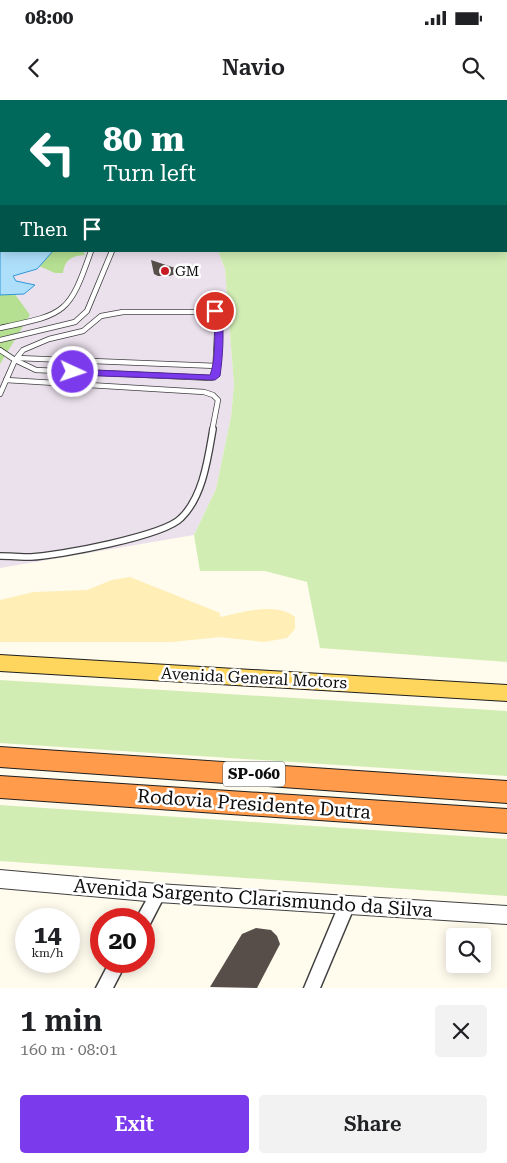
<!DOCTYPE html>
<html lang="en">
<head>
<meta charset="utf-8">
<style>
	:root { --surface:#fff; --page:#f2f2f2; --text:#202124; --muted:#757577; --accent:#7c3aed }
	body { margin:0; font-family:"Roboto Serif",serif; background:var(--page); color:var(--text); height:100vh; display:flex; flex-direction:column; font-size:19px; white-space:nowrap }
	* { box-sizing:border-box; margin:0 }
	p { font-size:16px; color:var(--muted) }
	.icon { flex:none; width:28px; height:28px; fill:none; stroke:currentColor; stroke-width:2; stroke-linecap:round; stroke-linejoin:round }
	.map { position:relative; height:888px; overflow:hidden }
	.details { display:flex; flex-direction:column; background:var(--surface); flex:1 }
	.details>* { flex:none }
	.guide { position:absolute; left:0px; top:0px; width:508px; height:152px; box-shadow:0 2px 12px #0003; background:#00695c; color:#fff; overflow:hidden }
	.fabs { position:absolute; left:446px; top:828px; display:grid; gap:10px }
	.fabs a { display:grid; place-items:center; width:45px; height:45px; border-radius:5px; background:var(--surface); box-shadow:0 2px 12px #0003; font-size:25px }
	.speed { position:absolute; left:15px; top:808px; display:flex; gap:10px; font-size:25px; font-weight:700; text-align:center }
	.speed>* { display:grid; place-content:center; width:65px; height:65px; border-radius:50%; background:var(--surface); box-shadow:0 2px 12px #0003; line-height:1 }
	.speed small { font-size:12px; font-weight:400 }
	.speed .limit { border:8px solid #d22; background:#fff; color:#111 }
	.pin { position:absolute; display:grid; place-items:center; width:42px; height:42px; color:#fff; margin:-21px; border:2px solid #fff; border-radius:50%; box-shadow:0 1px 5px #0007 }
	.me { position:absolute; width:55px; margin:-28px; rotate:93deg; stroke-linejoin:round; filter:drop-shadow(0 0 4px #0008) }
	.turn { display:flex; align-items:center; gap:18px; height:105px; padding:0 20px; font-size:22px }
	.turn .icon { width:65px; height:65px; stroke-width:2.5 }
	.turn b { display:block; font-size:35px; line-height:42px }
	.then { display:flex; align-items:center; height:48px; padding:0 20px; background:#0003; gap:10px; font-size:19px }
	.round { display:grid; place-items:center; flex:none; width:52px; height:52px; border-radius:5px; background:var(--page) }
	.summary { display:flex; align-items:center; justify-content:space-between; height:85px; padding:0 20px }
	h1 { font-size:30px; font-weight:600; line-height:38px }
	.action { display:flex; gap:10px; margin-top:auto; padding:10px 20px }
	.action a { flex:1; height:58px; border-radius:5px; background:var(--accent); color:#fff; font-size:20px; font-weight:600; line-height:58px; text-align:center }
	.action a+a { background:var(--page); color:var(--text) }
	.status { display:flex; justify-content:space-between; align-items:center; height:35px; padding:0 25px; background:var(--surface); direction:ltr }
	.status svg { height:14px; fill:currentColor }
	header { display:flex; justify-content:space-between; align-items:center; height:65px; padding:0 20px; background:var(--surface); font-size:22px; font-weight:600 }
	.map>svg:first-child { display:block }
	.industrial { fill:#ebe1ed }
	.green { fill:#d2edb4 }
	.forest { fill:#b5df91 }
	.sand { fill:#ffeeb5 }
	.water { fill:#addffb; stroke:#2e96d8 }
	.building { fill:#574e49 }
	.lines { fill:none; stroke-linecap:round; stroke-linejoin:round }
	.service-far2-casing { stroke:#404040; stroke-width:4.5 }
	.service-far1-casing { stroke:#404040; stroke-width:6 }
	.service-casing { stroke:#404040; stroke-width:8 }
	.minor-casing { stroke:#404040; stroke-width:3 }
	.tertiary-casing { stroke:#404040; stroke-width:2 }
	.primary-casing { stroke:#1e1e1e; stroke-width:2 }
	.motorway-casing { stroke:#1e1e1e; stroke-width:2 }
	.service-far2 { stroke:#fff; stroke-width:3 }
	.service-far1 { stroke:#fff; stroke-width:4.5 }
	.service { stroke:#fff; stroke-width:5.5 }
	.minor { fill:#fff; fill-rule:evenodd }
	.tertiary { fill:#fff; fill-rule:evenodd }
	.primary { fill:#ffd65d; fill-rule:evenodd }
	.motorway { fill:#ff9b4b; fill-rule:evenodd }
	.route { fill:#7c3aed; stroke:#51269a }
	.poi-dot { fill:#c81a24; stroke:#fff; stroke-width:2 }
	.labels { text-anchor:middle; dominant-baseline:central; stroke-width:5; stroke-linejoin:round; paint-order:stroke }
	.far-poi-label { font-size:14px; fill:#0d0d0d; stroke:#fff; text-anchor:start }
	.shield { fill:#fff; stroke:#565656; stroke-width:1 }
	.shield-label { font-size:15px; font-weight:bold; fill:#0d0d0d }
	.street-label { font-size:16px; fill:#0d0d0d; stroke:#fff }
	.near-street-label { font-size:19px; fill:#0d0d0d; stroke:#fff }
</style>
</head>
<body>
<div class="status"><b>08:00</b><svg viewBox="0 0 49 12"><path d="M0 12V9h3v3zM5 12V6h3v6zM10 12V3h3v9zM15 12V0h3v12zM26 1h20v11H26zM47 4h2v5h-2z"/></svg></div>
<header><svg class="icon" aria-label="back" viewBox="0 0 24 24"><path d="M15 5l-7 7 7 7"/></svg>Navio<svg class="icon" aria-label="search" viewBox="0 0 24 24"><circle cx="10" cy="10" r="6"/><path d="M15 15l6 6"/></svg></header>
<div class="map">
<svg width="507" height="888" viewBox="0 0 507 888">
	<rect width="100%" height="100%" fill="#fffbed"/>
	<polygon class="industrial" points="0,0 507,0 507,116 506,1 1,1 1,151 218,151 225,169 234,285 231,317 216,389 194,435 0,468"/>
	<g class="green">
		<polygon points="507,116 507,562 320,548 307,482 265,471 200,471 194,435 216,389 231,317 234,285 225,169 218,151 506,151"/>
		<polygon points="0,580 507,611 507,676 0,643"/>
		<polygon points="0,705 507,739 507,796 0,761"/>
	</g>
	<g class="forest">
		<path d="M53,151H83L85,155C72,156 65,159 63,173H55L39,166Z"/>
		<polygon points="14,193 30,215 0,264 0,195"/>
	</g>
	<path class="sand" d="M130,477L220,513V517C243,513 275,501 295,517V529L287,538L264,542L220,537L172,542H0V500L34,492L87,490L112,480Z"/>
	<polygon class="water" points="0,130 1,151 53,151 37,169 13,176 16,181 35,185 24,194 0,195"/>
	<g class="building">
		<polygon points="151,160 172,167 184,170 170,176 158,176 154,174"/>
		<polygon points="256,828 271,830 277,836 280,844 257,888 210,887 242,834"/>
	</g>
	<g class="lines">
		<g class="service-far2-casing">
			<polyline id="service-far2" points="0,83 1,81"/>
		</g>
		<g class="service-far1-casing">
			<g id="service-far1">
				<polygon points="123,212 218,212 215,276 211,278 36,270 15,260 23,250 49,239 83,231 101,216"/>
				<path d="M0,228C65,214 69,215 91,151"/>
				<polyline points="0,240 75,222 87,211 112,151"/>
				<polyline points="0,250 15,260"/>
				<polyline points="17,258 217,266"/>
				<polyline points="6,280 204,292 213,295 218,300 212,331"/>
				<polyline points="0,294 15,260"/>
			</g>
		</g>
		<g class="service-casing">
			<path id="service" d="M0,456C10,456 20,457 31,457C57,456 164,436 181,418C203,397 208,358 213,329"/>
		</g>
		<g class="minor-casing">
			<g id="minor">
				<polygon points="158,786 163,788 166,793 150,824 144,827 144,819 136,819 153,788"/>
				<polygon points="347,798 353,800 355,805 320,888 304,888 341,800"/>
				<polygon points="110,861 127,861 113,888 96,888"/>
			</g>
		</g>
		<g class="tertiary-casing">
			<polygon id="tertiary" points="0,770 158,784 507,806 507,824 158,802 0,788"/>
		</g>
		<g class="primary-casing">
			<polygon id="primary" points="0,555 507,585 507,601 0,571"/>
		</g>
		<g class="motorway-casing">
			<g id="motorway">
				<polygon points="0,647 507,681 507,703 0,667"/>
				<polygon points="0,676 507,709 507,733 0,698"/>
			</g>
		</g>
		<use href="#service-far2" class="service-far2"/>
		<use href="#service-far1" class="service-far1"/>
		<use href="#service" class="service"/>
		<use href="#minor" class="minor"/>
		<use href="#tertiary" class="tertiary"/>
		<use href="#primary" class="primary"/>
		<use href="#motorway" class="motorway"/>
	</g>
	<path class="route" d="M215,208L222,212C224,233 223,255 220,276L215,280L73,275L69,272L73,269L210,275C216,261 215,230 214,213L211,211Z"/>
	<circle class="poi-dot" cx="165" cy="171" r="5"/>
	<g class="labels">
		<g class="far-poi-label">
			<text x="175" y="171">GM</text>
		</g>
		<rect class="shield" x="223" y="661.5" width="62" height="25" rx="4"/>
		<g class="shield-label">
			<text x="254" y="674">SP-060</text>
		</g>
		<g class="street-label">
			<text transform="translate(254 578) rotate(3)">Avenida General Motors</text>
		</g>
		<g class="near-street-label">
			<text transform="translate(254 704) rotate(4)">Rodovia Presidente Dutra</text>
			<text transform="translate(253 798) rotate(4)">Avenida Sargento Clarismundo da Silva</text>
		</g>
	</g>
</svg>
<div class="fabs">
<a><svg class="icon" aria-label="search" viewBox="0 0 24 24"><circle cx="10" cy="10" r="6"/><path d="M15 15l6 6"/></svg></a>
</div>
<div class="speed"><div>14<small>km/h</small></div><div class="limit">20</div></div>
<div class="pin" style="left:215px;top:211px;background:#d93025"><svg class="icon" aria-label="arrive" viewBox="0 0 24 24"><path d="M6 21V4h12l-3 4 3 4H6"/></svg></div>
<svg class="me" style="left:73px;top:272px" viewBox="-20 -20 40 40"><circle r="17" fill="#7c3aed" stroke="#fff" stroke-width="3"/><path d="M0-11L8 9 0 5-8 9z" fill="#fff"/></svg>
<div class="guide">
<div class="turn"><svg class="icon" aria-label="left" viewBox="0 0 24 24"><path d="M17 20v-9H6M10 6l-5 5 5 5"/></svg><div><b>80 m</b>Turn left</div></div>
<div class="then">Then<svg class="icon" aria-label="arrive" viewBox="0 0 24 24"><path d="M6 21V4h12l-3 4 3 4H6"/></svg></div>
</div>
</div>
<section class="details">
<div class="summary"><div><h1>1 min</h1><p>160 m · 08:01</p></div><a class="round"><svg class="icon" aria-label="close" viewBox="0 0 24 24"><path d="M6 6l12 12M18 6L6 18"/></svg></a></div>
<div class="action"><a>Exit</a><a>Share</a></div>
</section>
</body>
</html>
